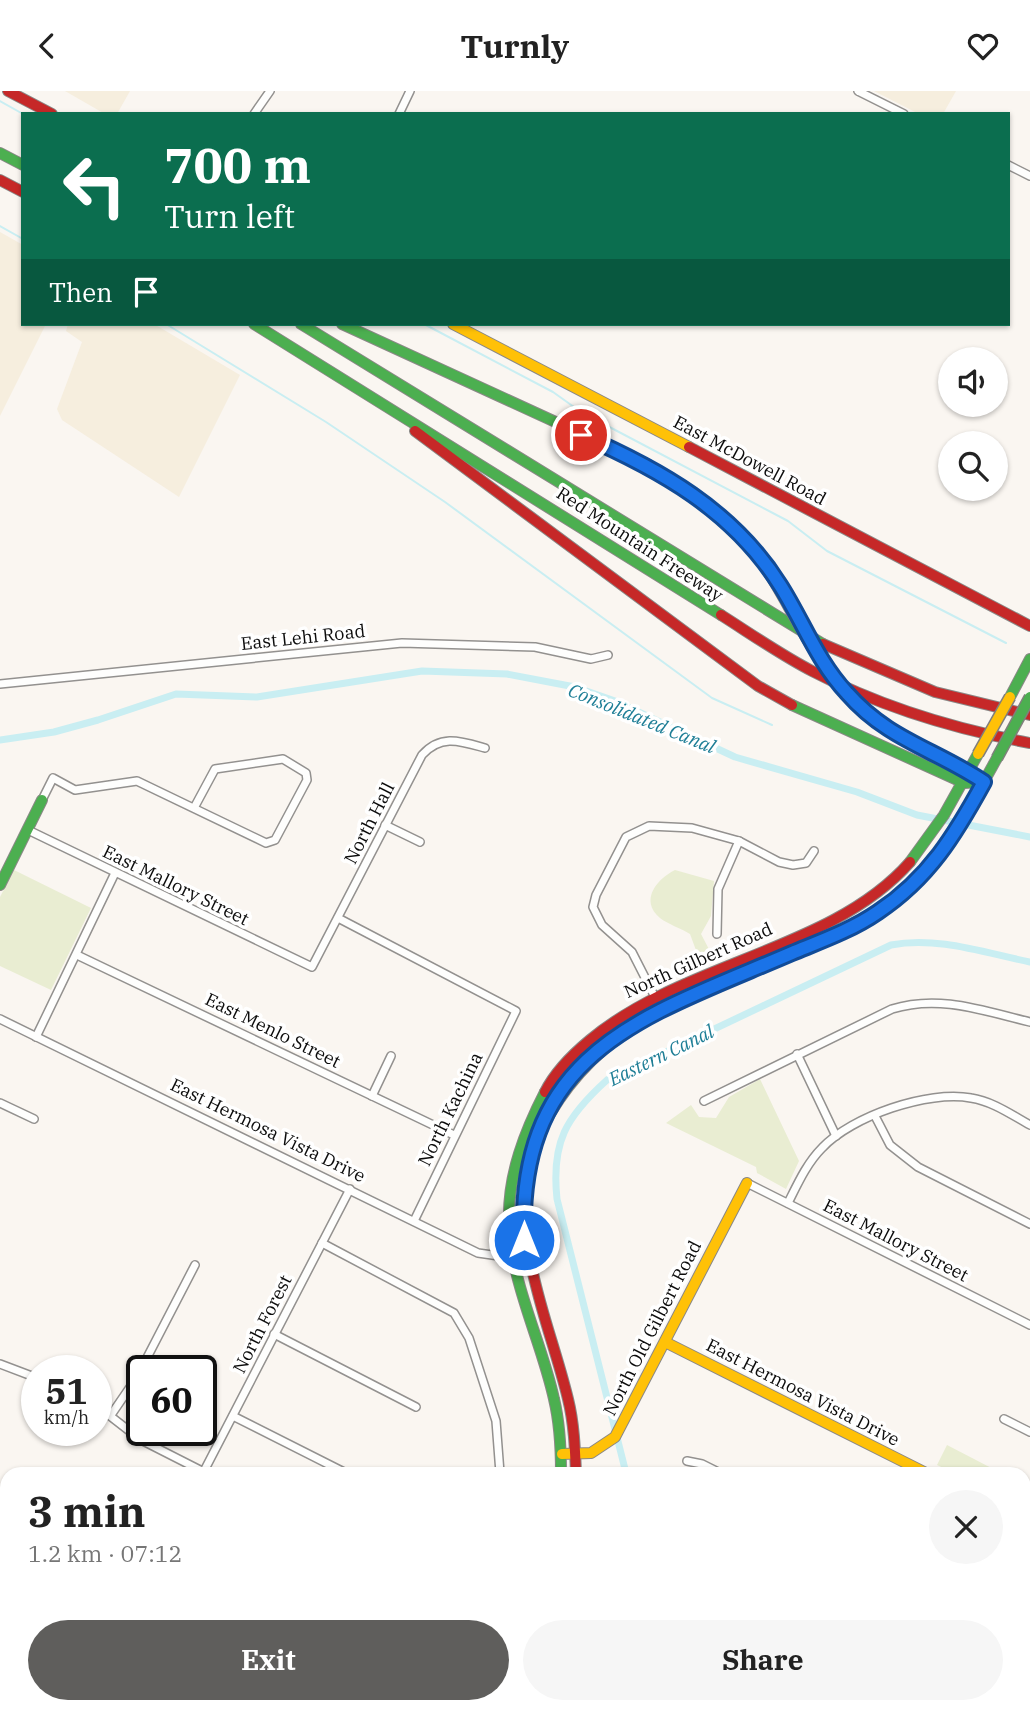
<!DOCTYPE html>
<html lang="en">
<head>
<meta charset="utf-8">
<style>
	:root { --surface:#fff; --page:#f6f6f6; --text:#222; --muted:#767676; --accent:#5f5e5c }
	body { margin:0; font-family:"IBM Plex Serif",serif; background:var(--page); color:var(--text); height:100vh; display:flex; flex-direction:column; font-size:26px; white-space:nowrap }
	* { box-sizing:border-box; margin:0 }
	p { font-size:23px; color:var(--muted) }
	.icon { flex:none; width:38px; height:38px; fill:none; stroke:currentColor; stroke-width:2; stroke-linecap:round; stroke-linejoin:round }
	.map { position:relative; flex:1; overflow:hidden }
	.details { position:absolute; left:0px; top:1376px; width:1031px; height:247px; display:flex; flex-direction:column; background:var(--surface); border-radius:21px 21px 0 0; box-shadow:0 2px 5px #0004 }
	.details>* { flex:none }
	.banner { position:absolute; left:21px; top:21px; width:989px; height:214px; border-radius:0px; box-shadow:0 2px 5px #0004; background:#0b6e4f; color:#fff; overflow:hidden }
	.buttons { position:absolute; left:938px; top:256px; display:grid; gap:14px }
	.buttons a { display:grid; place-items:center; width:70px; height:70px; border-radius:50%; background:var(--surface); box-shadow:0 2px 5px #0004; font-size:35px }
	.speed { position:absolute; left:21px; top:1264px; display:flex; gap:14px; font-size:35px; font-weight:700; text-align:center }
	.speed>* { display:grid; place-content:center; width:91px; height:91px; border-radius:50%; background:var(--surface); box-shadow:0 2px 5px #0004; line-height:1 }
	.speed small { font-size:18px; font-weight:400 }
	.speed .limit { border:4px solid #111; border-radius:10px; background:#fff; color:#111 }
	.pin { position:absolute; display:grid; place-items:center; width:60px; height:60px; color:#fff; margin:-30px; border:4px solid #fff; border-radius:50%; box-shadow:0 2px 7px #0007 }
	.me { position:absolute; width:77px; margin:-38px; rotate:0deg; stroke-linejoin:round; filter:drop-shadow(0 0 5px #0008) }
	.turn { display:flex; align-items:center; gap:24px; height:147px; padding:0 28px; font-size:32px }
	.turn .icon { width:91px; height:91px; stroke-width:2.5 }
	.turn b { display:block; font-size:49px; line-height:60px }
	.then { display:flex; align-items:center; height:66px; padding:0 28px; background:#0003; gap:14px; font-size:26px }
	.round { display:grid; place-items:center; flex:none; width:74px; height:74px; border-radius:37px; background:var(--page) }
	.overview { display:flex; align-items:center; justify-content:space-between; height:119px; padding:0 28px }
	h1 { font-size:42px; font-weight:800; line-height:52px }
	.action { display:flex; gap:14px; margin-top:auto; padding:14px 28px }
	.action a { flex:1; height:80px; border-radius:42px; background:var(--accent); color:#fff; font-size:28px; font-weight:800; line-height:80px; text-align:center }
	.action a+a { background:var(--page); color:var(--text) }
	header { display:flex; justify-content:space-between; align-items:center; height:91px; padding:0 28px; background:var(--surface); font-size:32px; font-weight:800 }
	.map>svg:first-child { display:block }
	.farmland { fill:#f6eede }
	.green { fill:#e9edd2 }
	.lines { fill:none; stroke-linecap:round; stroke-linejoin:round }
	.stream { stroke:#c9eef2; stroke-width:2 }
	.canal { stroke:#c9eef2; stroke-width:7 }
	.street-casing { stroke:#93918f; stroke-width:10 }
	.fast-casing { stroke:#8a8886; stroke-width:12 }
	.slow-casing { stroke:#8a8886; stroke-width:12 }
	.jam-casing { stroke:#8a8886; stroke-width:12 }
	.street { stroke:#fefefd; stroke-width:7 }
	.fast { stroke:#4caf50; stroke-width:10 }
	.slow { stroke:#ffc107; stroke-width:10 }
	.jam { stroke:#c62828; stroke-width:10 }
	.fast-bridge-casing { stroke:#807f7c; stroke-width:13; stroke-linecap:butt }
	.slow-bridge-casing { stroke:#807f7c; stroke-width:13; stroke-linecap:butt }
	.fast-bridge { stroke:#4caf50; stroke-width:10 }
	.slow-bridge { stroke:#ffc107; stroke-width:10 }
	.route-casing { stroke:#114b97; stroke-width:18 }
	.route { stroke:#1a73e8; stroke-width:12 }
	.labels { text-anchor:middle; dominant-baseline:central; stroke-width:7; stroke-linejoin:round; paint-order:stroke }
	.street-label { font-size:18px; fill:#0c0c0c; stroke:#fff }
	.water-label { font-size:19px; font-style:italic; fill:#1e7e96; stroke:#fff }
</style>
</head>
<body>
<header><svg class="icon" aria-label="back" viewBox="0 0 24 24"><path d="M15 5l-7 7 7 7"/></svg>Turnly<svg class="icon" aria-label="heart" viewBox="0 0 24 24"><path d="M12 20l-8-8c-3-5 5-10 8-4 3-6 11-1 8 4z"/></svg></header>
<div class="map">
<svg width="1030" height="1621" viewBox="0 0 1030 1621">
	<rect width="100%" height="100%" fill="#faf6f1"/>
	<g class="farmland">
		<polygon points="65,0 130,0 117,23 105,23"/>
		<polygon points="874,0 956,0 943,23 919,23"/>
		<polygon points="0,141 23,154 23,233 46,233 0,325"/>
		<polygon points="68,233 154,233 240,284 179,406 62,329 57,318 82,251 66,240"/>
	</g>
	<g class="green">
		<polygon points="14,779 91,817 51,899 0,875 0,806"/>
		<path d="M675,779L714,790L711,825L701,843L713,866L700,870L690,843C681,837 669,834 660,827C639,809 657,788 675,779Z"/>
		<polygon points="760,988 799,1070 786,1098 757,1082 756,1076 666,1032 691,1014 699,1026 716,1027 729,1006"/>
		<polygon points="947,1354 1001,1382 954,1382 937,1374"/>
	</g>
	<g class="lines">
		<g class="stream">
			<polyline points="0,10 23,23"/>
			<polyline points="0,135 23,148"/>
			<polyline points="166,233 326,331 445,411 712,607 772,634"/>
			<polyline points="424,233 553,301 581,321 788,430 827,460 1006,552"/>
		</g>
		<g class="canal">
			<polyline points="0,649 54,641 98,629 176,603 257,606 422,580 507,583 575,596 615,610 735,666 857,701 917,724 1030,746"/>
			<path d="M626,1382L557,1108C551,1051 566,1026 607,989L891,854C937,845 985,862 1030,871"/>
			<polyline points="689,1615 692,1621"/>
		</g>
		<g class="street-casing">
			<g id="street">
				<polyline points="858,0 904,23"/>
				<polyline points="254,23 270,0"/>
				<polyline points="399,23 410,0"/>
				<polyline points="1008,74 1030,85"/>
				<polyline points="0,593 402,552 535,556 591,568 608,564"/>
				<polyline points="42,709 53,687 75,699 137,690 266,752 275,749 307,689 306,682 283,668 215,678 194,717"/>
				<polyline points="385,734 420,751"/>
				<path d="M28,739L312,876L422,664C441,643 460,650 485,657"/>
				<polyline points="338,827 516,920 414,1130"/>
				<polyline points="717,843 718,798 739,750"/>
				<polyline points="77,864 454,1044"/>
				<polyline points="661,918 632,861 602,834 593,816 596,804 626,746 649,735 692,737 739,750 779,771 793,774 806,772 814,760"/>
				<polyline points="0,928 478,1162 499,1165 524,1160"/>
				<polyline points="36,946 115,782"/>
				<polyline points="797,963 836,1045"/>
				<polyline points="372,1005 391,965"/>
				<path d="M704,1010L892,918C939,903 984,920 1030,931"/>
				<polyline points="0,1012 34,1028"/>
				<polyline points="875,1025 890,1054 918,1076 1030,1133"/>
				<polyline points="747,1092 1030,1234"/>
				<path d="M788,1112C798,1092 807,1072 822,1057C852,1025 928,999 971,1007C992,1010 1012,1024 1030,1034"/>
				<polyline points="322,1152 454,1222 469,1247 496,1330 500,1382"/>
				<polyline points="274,1243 416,1316"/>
				<polyline points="0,1273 37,1287"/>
				<polyline points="96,1314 141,1349 204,1381"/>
				<polyline points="111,1324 137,1286 195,1174"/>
				<polyline points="233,1325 346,1382"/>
				<polyline points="1004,1328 1030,1341"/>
				<polyline points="687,1370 702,1373 720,1382"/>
				<polyline points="203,1382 350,1098"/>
				<polyline points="0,1450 7,1453"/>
				<polyline points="1024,1538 1030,1541"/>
				<polyline points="0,1556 7,1559"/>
				<polyline points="128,1615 140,1621"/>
				<polyline points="617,1615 621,1621"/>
				<polyline points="770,1615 773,1621"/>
				<polyline points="974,1615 975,1621"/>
				<polyline points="152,1621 155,1615"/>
				<polyline points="861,1621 889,1615"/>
			</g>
		</g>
		<g class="fast-casing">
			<g id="fast">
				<polyline points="0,62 23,74"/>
				<polyline points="254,233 721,524"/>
				<polyline points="301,233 823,553"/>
				<polyline points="342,233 647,373 707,414 747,451"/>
				<polyline points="1010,606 1030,568"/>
				<polyline points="792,614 964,692 984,691"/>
				<polyline points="910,771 944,724 978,663"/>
				<polyline points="0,794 42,709"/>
				<path d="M783,866C812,853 844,842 871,825C931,788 964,727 997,667"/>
				<path d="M545,1001C525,1040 508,1083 509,1128C510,1191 541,1248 554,1308C560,1333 561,1357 561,1382"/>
			</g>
		</g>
		<g class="slow-casing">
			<g id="slow">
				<polyline points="453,233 689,356"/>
				<path d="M541,1039C594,935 682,908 783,866"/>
				<polyline points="665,1251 926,1382"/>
				<polyline points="562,1363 591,1362 615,1346 747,1092"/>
				<polyline points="1024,1432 1030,1436"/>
				<polyline points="479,1621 482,1615"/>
			</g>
		</g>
		<g class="jam-casing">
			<g id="jam">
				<polyline points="8,0 52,23"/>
				<polyline points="0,89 23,101"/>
				<polyline points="415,340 758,595 792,614"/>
				<polyline points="689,356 1030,535"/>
				<path d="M721,524C751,543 781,564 812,580C881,616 954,638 1030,652"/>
				<polyline points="823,553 935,601 1030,624"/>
				<polyline points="918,657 984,691"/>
				<path d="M545,1001C555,981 573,963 590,949C684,870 832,860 910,771"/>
				<path d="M541,1039C535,1050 533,1063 531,1075C512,1157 549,1229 568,1308C574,1332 575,1357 576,1382"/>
				<polyline points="462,1621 465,1615"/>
			</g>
		</g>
		<use href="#street" class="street"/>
		<use href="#fast" class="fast"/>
		<use href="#slow" class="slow"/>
		<use href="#jam" class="jam"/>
		<g class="fast-bridge-casing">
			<g id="fast-bridge">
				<path d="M747,451C779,489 796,535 825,575C850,609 882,635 918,657"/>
				<polyline points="997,667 1030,606"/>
			</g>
		</g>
		<g class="slow-bridge-casing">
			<polyline id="slow-bridge" points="978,663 1010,606"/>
		</g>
		<use href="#fast-bridge" class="fast-bridge"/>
		<use href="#slow-bridge" class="slow-bridge"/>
	</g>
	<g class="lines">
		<g class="route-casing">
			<path id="route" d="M524,1149C517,958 646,925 792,862C821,850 852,839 878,821C929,787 955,744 984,691C935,658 888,649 847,602C817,570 803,530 780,494C733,419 659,378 581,344"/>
		</g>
		<use href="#route" class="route"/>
	</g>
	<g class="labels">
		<g class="street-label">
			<text transform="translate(750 369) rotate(28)">East McDowell Road</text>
			<text transform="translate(640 453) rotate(33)">Red Mountain Freeway</text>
			<text transform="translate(303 546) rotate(-6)">East Lehi Road</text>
			<text transform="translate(369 732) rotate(-63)">North Hall</text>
			<text transform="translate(176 794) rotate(26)">East Mallory Street</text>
			<text transform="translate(698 869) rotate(-24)">North Gilbert Road</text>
			<text transform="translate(273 939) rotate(26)">East Menlo Street</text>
			<text transform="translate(450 1018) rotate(-64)">North Kachina</text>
			<text transform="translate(268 1039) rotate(26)">East Hermosa Vista Drive</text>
			<text transform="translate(896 1149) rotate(27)">East Mallory Street</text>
			<text transform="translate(262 1233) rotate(-63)">North Forest</text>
			<text transform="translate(652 1237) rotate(-63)">North Old Gilbert Road</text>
			<text transform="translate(803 1301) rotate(27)">East Hermosa Vista Drive</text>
		</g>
		<g class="water-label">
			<text transform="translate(642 627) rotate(22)">Consolidated Canal</text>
			<text transform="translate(661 964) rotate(-26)">Eastern Canal</text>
		</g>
	</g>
</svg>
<div class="buttons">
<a><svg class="icon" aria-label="sound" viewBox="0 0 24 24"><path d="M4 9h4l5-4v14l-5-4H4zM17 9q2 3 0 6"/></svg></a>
<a><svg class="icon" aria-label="search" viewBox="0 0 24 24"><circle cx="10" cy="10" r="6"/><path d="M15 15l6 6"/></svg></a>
</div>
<div class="speed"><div>51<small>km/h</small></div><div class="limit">60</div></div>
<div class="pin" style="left:581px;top:344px;background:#d93025"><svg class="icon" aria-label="arrive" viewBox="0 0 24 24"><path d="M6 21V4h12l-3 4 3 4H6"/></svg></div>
<svg class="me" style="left:524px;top:1149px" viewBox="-20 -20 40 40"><circle r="17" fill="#1a73e8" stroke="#fff" stroke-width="3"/><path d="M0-11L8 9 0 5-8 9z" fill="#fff"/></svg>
<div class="banner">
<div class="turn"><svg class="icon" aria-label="left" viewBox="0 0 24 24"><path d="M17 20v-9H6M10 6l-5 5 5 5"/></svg><div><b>700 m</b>Turn left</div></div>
<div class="then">Then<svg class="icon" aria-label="arrive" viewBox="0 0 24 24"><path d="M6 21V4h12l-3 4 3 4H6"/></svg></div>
</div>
<section class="details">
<div class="overview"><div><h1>3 min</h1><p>1.2 km · 07:12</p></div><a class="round"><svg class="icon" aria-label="close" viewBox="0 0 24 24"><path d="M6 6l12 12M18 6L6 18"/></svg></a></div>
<div class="action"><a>Exit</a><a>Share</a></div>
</section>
</div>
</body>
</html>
